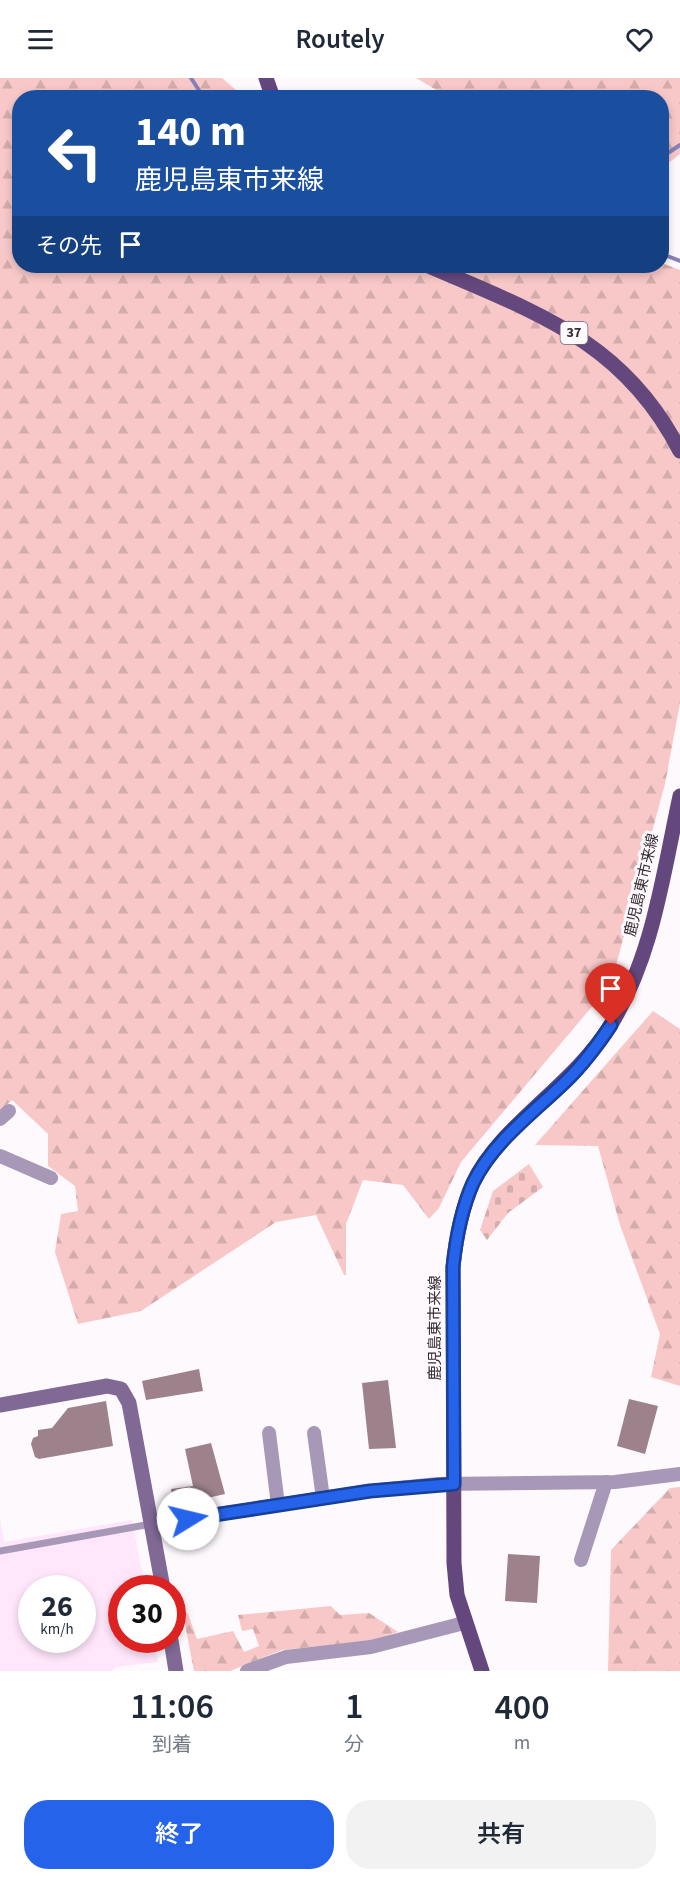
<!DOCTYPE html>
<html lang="ja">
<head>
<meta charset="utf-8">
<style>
	:root { --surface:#fff; --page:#f2f2f3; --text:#1f2937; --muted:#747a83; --accent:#2563eb }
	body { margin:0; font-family:"Source Sans 3","Noto Sans JP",sans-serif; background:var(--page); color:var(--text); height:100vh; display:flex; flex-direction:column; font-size:22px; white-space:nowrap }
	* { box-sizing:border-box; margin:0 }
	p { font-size:20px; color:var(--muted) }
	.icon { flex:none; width:33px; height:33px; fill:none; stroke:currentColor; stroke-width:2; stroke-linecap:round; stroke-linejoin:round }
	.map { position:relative; height:1593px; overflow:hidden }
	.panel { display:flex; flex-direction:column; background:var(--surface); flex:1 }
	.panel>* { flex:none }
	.top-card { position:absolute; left:12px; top:12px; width:657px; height:183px; border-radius:24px; box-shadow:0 3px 9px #0003; background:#1a4fa0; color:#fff; overflow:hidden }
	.speed { position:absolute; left:18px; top:1497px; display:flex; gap:12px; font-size:30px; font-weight:700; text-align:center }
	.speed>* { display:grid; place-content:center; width:78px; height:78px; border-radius:50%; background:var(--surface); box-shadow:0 3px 9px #0003; line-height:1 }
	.speed small { font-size:15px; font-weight:400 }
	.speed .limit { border:9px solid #d22; background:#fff; color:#111 }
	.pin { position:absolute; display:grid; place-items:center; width:51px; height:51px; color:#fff; margin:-62px -26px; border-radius:50% 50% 50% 0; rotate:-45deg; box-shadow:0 0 6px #0007 }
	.pin .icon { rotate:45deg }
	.me { position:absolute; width:66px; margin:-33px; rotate:81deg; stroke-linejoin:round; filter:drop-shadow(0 0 4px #0008) }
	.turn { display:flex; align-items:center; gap:21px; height:126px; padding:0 24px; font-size:27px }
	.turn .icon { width:78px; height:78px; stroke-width:2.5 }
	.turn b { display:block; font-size:42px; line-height:51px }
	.then { display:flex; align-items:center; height:57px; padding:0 24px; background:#0003; gap:12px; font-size:22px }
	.eta { display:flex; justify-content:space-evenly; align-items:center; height:102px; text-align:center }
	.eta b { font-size:36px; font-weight:600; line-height:42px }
	.button { display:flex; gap:12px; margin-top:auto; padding:12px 24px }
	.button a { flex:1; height:69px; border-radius:24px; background:var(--accent); color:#fff; font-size:24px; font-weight:600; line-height:69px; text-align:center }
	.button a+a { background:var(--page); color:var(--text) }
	header { display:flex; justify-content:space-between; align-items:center; height:78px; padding:0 24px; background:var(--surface); font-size:27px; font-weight:600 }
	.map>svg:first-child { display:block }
	.built { fill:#ffe6fb; fill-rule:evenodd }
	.forest { fill:url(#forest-firs) }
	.cemetery { fill:url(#cemetery-stones) }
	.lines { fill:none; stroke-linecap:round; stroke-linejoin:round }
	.stream { stroke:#8682b9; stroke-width:4 }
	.building { fill:#9d818b }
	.lane { stroke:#a898b7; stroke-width:7 }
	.street { stroke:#a898b7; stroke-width:14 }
	.secondary { stroke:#806995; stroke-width:15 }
	.primary { stroke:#64477d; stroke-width:15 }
	.route-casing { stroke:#184099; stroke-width:15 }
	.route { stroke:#2563eb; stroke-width:10 }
	.labels { text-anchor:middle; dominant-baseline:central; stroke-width:6; stroke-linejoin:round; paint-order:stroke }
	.shield { fill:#fef9fd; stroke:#726a70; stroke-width:1.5 }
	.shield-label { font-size:14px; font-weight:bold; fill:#362c34 }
	.street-label { font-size:15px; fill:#362c34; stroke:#fef9fd }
</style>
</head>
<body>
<header><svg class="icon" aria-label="menu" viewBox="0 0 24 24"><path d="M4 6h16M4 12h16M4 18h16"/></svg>Routely<svg class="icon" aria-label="heart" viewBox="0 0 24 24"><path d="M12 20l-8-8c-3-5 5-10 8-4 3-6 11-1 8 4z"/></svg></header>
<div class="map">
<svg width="680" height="1593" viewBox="0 0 680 1593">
	<defs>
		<pattern id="forest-firs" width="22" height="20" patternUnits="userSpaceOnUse" patternTransform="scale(1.5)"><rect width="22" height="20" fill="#f8c8c8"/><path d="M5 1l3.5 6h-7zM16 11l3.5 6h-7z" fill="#d5acac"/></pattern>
		<pattern id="cemetery-stones" width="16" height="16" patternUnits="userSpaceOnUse" patternTransform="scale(1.5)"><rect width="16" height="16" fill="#f8c8c8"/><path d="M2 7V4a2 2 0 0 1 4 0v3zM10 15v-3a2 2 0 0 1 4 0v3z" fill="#d5acac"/></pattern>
	</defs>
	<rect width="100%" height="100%" fill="#fef9fd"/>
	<path class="built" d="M0,1440L4,1464L132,1442L145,1510H122V1562H154L158,1584L116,1589L112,1593H0ZM32,1510H82V1562H32Z"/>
	<g class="forest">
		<polygon points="0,0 222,0 244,19 20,20 20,188 662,188 662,185 680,192 680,625 665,706 611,906 461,1084 439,1130 429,1141 403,1107 363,1102 346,1146 346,1197 344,1197 316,1137 276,1144 141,1233 78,1246 55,1174 61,1136 78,1133 75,1108 48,1088 48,1056 12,1022 0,1033"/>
		<polygon points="416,0 680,0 680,76 662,90 662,20 448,19"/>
		<polygon points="653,933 680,951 680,1308 651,1299 660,1256 620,1147 598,1068 535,1067"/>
		<polygon points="680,1409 680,1593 608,1593 611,1472 670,1410"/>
		<polygon points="331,1528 340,1537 369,1535 398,1554 370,1563 282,1572 230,1593 194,1593 182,1531 188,1536 197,1561 233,1553 244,1574 259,1568 253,1551 242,1553 238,1537"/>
	</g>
	<polygon class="cemetery" points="529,1086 543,1109 508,1135 487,1162 480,1152 493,1113"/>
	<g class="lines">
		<g class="stream">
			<polyline points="191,0 204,20"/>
			<polyline points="662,79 680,67"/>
			<polyline points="662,176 680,183"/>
		</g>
	</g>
	<g class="building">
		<polygon points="199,1291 203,1313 146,1322 142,1303"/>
		<polygon points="388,1302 396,1370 369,1371 362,1305"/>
		<polygon points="629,1321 658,1328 645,1376 617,1368"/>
		<polygon points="106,1323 113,1368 39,1381 35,1379 31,1366 33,1360 38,1358 38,1352 52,1350 68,1330"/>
		<polygon points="211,1365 225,1416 203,1421 204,1426 174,1430 171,1411 193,1408 185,1371"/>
		<polygon points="508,1476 540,1478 537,1525 505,1523"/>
	</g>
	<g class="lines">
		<polyline class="lane" points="0,1473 151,1446"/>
		<g class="street">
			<polyline points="0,1041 9,1033"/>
			<polyline points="0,1078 51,1100"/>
			<polyline points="269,1355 278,1427"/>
			<polyline points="314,1355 323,1420"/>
			<polyline points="153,1446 370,1413 438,1406 615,1404 680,1396"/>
			<polyline points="581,1482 606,1404"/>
			<polyline points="247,1593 286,1579 371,1569 464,1545"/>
		</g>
		<g class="secondary">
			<polyline points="0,1327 107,1308 121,1311 129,1325 163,1510"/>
			<polyline points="171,1562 176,1593"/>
		</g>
		<g class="primary">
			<polyline points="266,0 273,20"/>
			<path d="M429,188C535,234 624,263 680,373"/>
			<path d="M482,1593L457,1517L454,1485L453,1189C456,1160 461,1132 473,1105C500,1047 574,1007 610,948C653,879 663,796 680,718"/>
		</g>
	</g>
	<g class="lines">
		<g class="route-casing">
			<path id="route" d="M188,1441L370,1413L454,1406L453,1189C456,1160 461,1132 473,1105C493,1064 533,1035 565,1004C583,987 597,968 611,947"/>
		</g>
		<use href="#route" class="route"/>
	</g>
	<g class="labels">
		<rect class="shield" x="560.5" y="244" width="27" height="22" rx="4.5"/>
		<g class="shield-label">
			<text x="574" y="255">37</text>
		</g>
		<g class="street-label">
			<text transform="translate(642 807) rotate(-77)">鹿児島東市来線</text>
			<text transform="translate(435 1250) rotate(-90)">鹿児島東市来線</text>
		</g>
	</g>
</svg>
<div class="speed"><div>26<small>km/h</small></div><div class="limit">30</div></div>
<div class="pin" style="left:611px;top:947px;background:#d93025"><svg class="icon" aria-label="arrive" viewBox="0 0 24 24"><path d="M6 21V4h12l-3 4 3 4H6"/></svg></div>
<svg class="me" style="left:188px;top:1441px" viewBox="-20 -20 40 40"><circle r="19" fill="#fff"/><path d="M0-13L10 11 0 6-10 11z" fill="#2563eb"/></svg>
<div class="top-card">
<div class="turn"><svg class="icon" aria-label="left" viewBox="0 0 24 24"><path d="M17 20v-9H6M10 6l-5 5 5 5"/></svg><div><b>140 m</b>鹿児島東市来線</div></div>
<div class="then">その先<svg class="icon" aria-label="arrive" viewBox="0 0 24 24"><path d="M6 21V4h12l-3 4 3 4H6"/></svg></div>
</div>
</div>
<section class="panel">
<div class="eta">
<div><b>11:06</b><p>到着</p></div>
<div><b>1</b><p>分</p></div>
<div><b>400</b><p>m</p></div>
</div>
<div class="button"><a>終了</a><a>共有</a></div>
</section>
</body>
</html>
